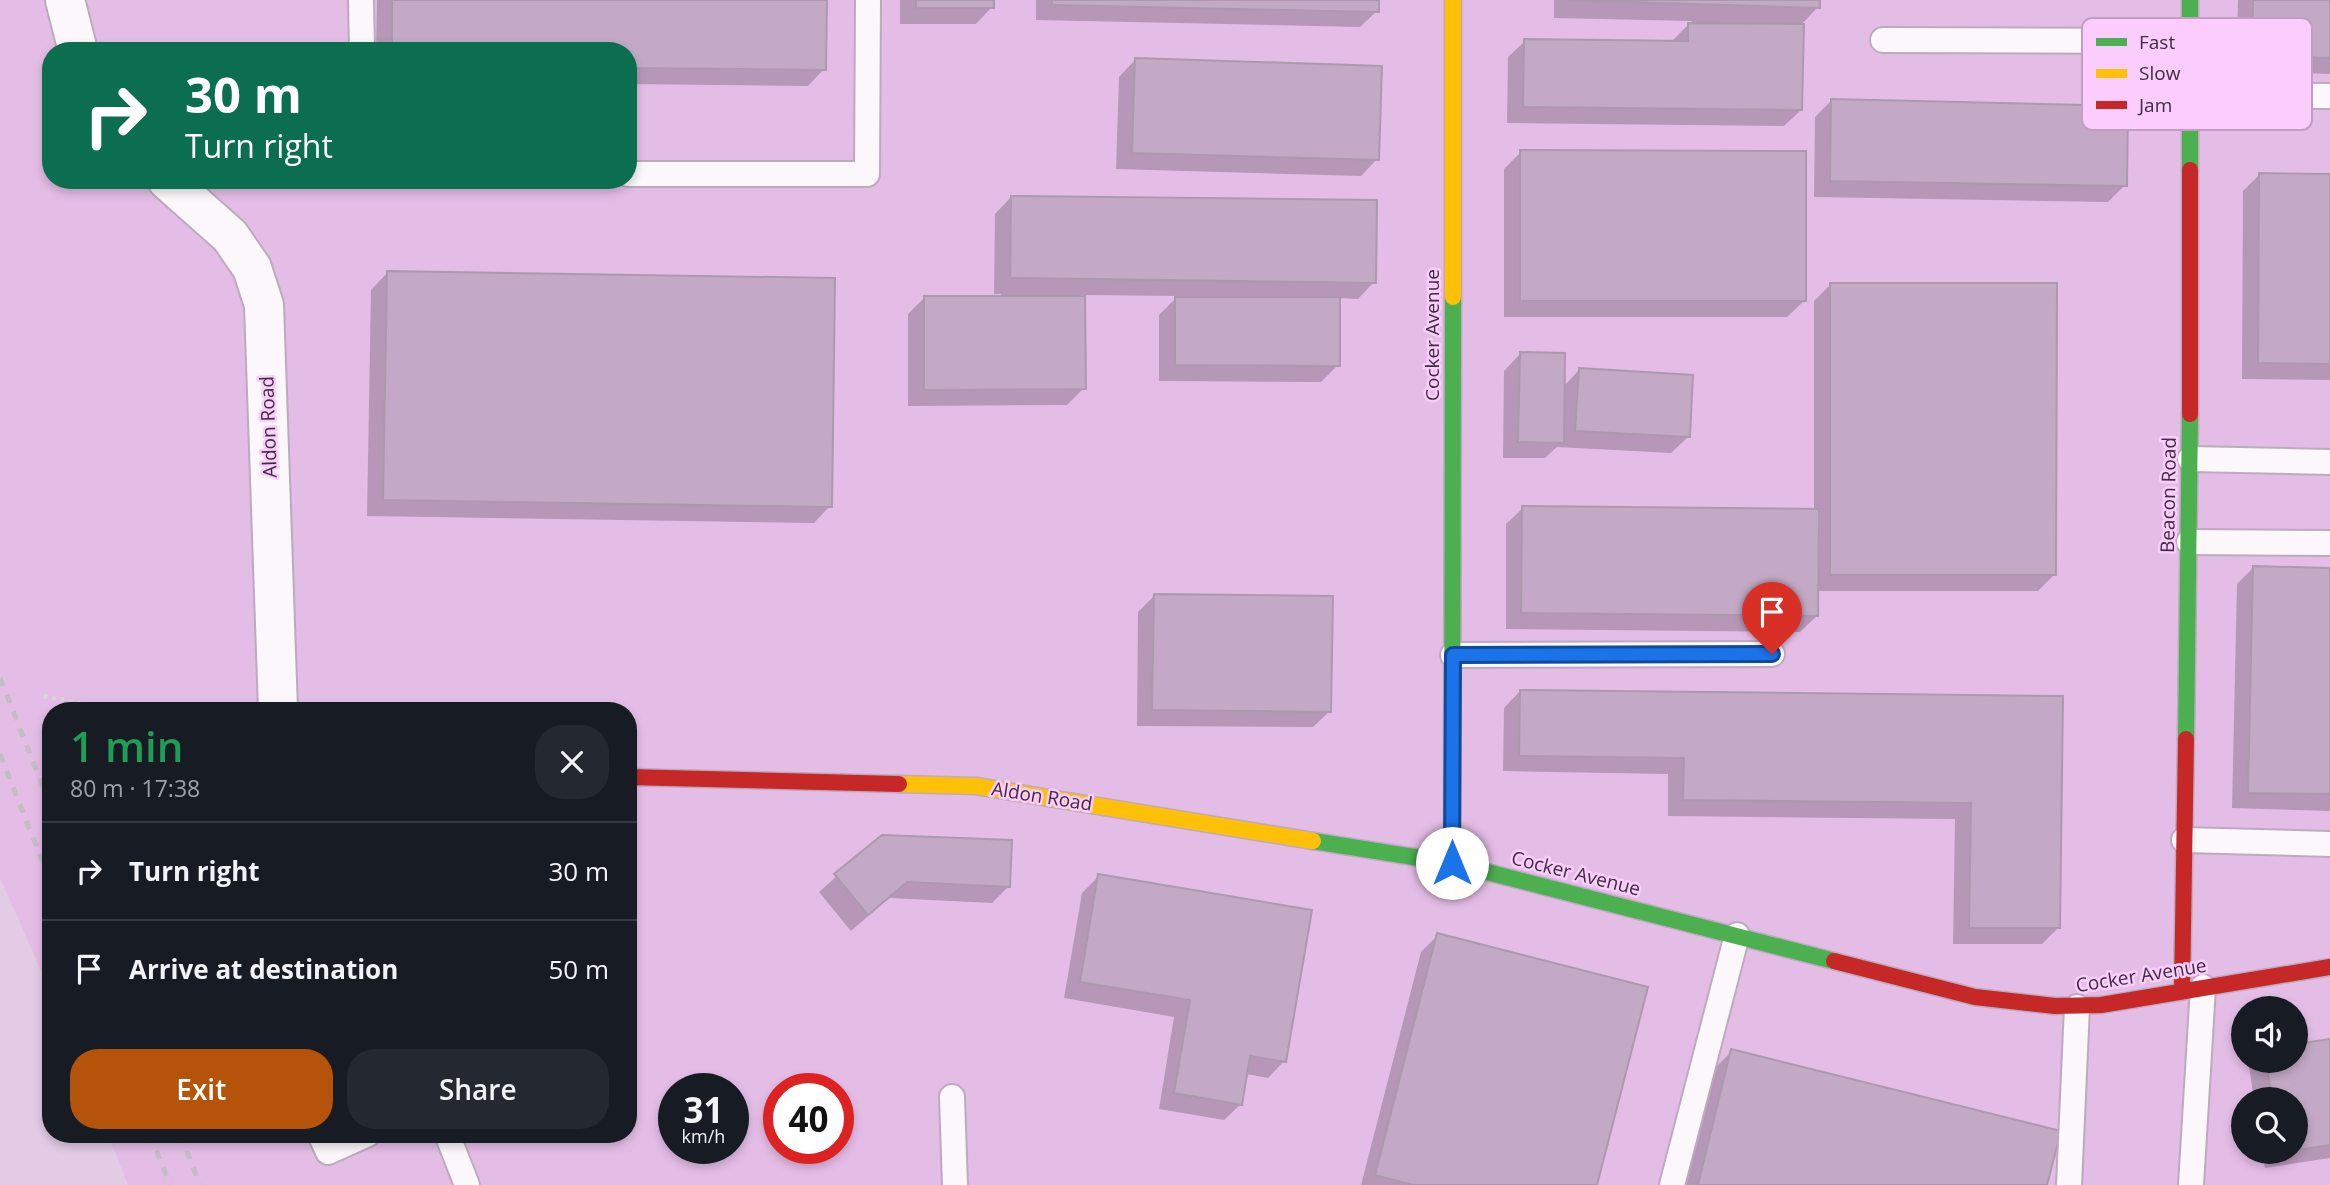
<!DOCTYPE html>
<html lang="en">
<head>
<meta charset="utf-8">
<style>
	:root { --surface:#171b24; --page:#242831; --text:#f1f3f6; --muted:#9ea1a6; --line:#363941; --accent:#b45309 }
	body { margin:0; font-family:"Open Sans",sans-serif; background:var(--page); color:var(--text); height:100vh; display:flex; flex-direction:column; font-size:26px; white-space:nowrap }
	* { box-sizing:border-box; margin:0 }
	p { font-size:23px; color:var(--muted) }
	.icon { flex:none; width:38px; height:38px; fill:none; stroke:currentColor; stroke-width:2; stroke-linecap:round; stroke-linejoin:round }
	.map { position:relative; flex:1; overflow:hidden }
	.sheet { position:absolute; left:42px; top:702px; width:595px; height:441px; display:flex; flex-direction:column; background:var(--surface); border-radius:28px; box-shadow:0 4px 10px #0003 }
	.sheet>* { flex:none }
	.top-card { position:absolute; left:42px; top:42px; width:595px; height:147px; border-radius:28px; box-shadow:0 4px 10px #0003; background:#0b6e4f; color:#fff; overflow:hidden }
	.fabs { position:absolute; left:2231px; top:996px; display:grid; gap:14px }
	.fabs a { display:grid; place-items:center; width:77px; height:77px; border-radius:50%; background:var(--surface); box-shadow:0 4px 10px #0003; font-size:35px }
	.speed { position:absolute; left:658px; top:1073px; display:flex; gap:14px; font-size:35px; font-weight:700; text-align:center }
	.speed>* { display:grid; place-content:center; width:91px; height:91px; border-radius:50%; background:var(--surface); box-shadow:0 4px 10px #0003; line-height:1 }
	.speed small { font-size:18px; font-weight:400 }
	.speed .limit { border:10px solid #d22; background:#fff; color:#111 }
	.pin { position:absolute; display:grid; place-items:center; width:60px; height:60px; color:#fff; margin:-72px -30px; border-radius:50% 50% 50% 0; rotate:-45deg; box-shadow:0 0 7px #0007 }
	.pin .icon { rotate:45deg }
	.me { position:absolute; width:77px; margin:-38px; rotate:0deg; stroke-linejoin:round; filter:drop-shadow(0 0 5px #0008) }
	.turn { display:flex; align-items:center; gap:24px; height:147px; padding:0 28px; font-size:32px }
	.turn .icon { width:91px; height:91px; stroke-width:2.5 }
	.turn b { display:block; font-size:49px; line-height:60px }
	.round { display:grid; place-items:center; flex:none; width:74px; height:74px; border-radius:28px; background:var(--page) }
	.summary { display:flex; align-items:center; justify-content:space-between; height:119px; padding:0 28px }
	h1 { font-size:42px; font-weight:600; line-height:52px; color:#1e9e55 }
	.button { display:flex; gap:14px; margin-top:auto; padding:14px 28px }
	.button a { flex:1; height:80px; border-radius:28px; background:var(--accent); color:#fff; font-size:28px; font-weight:600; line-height:80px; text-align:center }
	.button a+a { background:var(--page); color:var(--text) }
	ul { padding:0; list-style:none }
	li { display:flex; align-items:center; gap:21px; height:98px; padding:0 28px; border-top:2px solid var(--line) }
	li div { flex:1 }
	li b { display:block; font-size:26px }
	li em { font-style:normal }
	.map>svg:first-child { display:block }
	.built { fill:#e4bde6; fill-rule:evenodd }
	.shadow { fill:#0003 }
	.building { fill:#c3a9c5; stroke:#ac99ad; stroke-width:2 }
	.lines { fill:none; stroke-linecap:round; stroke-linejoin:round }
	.lane-casing { stroke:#bdaabe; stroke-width:28 }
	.street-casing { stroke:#bdaabe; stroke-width:42 }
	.fast-casing { stroke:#bdaabe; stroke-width:19 }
	.slow-casing { stroke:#bdaabe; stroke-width:19 }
	.jam-casing { stroke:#bdaabe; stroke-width:19 }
	.path { stroke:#dcd4dd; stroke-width:4.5; stroke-dasharray:3.5 5; stroke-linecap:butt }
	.lane { stroke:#fbf7fb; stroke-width:24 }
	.street { stroke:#fbf7fb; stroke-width:38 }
	.fast { stroke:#4caf50; stroke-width:16 }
	.slow { stroke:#ffc107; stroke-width:16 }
	.jam { stroke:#c62828; stroke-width:16 }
	.rail { stroke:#c4bdc5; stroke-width:5; stroke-dasharray:9 9; stroke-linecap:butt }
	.route-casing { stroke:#114b97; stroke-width:18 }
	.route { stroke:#1a73e8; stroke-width:12 }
	.labels { text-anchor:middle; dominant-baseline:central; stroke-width:5; stroke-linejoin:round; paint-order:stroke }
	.street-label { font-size:19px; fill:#3f2d40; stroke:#fbcdfd }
	.key { fill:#fbcdfd; stroke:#c39dc4; stroke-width:2 }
	.key-label { font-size:19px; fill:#3f2d40 }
</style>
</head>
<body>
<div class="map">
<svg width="2330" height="1185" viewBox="0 0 2330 1185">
	<rect width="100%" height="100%" fill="#e3cbe5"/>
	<path class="built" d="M0,0H2330V1185H128L108,1134H628V710H51V993L0,878ZM51,51H628V180H51ZM2244,1008H2296V1060H2244ZM674,1088H733V1148H674ZM779,1088H838V1148H779ZM2244,1099H2296V1152H2244Z"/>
	<g class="shadow">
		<polygon points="377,0 825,0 824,69 808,86 628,84 628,51 376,51"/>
		<polygon points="900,0 992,0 992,7 976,24 900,24"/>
		<polygon points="1036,0 1377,0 1377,11 1360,27 1036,20"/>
		<polygon points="1554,0 1819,0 1818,7 1802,24 1801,110 1784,126 1507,123 1508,57 1525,41 1672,41 1692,21 1554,18"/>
		<polygon points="2238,0 2330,0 2330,74 2236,71"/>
		<polygon points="1135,60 1377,159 1361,176 1116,169 1119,77"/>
		<polygon points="1831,101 2125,185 2108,202 1814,197 1815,117"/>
		<polygon points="1521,152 1804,301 1787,317 1504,317 1504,169"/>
		<polygon points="2259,175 2330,175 2330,380 2242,379 2243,191"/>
		<polygon points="1011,197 1374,282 1358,299 1338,298 1338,365 1321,382 1159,381 1159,315 1178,296 1083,295 1084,388 1067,405 908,406 908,314 924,298 1001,298 1001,294 994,294 995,214"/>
		<polygon points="387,273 830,506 814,523 367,516 371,290"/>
		<polygon points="1831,284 2055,574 2038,591 1817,591 1817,616 1800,632 1506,629 1506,524 1523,508 1814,511 1814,301"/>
		<polygon points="1520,354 1563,387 1579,370 1688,437 1671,453 1557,447 1545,458 1503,458 1504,371"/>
		<polygon points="2253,568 2330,570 2330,811 2232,808 2237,584"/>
		<polygon points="1154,596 1330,711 1313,727 1137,726 1138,612"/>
		<polygon points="1520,691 2061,698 2058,928 2042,944 1953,944 1955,819 1668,816 1668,774 1503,771 1504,708"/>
		<polygon points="882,836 1009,886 992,903 889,898 851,931 819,892"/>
		<polygon points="1099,876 1284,1061 1268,1078 1246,1074 1241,1104 1224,1120 1159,1109 1174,1017 1064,998 1082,893"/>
		<polygon points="1438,935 1595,1185 1361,1185 1421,952"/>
		<polygon points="2330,1041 2330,1158 2265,1168 2262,1152 2296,1152 2296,1099 2254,1099 2249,1067 2255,1060 2296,1060 2296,1046"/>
		<polygon points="1732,1051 2046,1185 1686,1185 1715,1068"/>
	</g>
	<g class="building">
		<polygon points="392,0 827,0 826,70 628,68 628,51 392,51"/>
		<rect x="916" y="0" width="78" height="8"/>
		<polygon points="1052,0 1379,0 1379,12 1052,5"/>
		<polygon points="1570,0 1820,0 1820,8"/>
		<polygon points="2253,0 2330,0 2330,58 2252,56"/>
		<polygon points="1688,23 1804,24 1802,110 1523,107 1524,39 1688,41"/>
		<polygon points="1135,58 1382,66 1379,160 1132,153"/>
		<polygon points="1831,99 2128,106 2127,186 1830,181"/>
		<polygon points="1520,150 1806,151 1806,301 1520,301"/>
		<polygon points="2259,173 2330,174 2330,364 2258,363"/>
		<polygon points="1011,196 1377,200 1376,283 1010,278"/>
		<polygon points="387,271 835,278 832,507 383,500"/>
		<polygon points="1830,283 2057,283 2056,575 1830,575"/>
		<polygon points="924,296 1085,296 1086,389 924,390"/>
		<polygon points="1175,297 1340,297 1340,366 1175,365"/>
		<polygon points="1520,352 1565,353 1564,443 1518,442"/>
		<polygon points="1579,368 1693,375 1690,437 1575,431"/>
		<polygon points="1522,506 1819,509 1818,616 1521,613"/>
		<polygon points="2253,566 2330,568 2330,794 2248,793"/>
		<polygon points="1154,594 1333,596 1331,712 1152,710"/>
		<polygon points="1520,690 2063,696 2060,928 1969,928 1971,803 1683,800 1684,758 1519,756"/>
		<polygon points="882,835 1012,840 1010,887 907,882 868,915 834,874"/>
		<polygon points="1098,874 1312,910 1286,1062 1250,1056 1242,1105 1174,1093 1190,1000 1080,982"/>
		<polygon points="1437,933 1648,987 1597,1185 1413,1185 1375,1175"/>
		<polygon points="2330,1039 2330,1145 2296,1150 2296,1099 2272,1099 2266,1060 2296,1060 2296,1044"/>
		<polygon points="1731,1049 2061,1131 2047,1185 1698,1185"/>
	</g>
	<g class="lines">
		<g class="lane-casing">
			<g id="lane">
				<polyline points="361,0 362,51"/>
				<polyline points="1883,40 2190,41"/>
				<polyline points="2191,95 2330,96"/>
				<polyline points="628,174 867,174 868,0"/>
				<polyline points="2190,459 2330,462"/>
				<polyline points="2189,542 2330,543"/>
				<polyline points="1453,655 1772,654"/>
				<polyline points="2184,840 2330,844"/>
				<polyline points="952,1097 955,1185"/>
				<polyline points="320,1134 328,1152 368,1134"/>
				<polyline points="447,1134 467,1185"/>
				<polyline points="1672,1185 1737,935"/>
				<polyline points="2069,1185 2077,1007"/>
				<polyline points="2191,1185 2203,987"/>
			</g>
		</g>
		<g class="street-casing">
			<g id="street">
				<polyline points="65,0 78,51"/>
				<polyline points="167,180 230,236 252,268 264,305 278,710"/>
			</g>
		</g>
		<g class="fast-casing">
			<g id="fast">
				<polyline points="2190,0 2190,170"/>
				<polyline points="2186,739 2190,414"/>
				<polyline points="1313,841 1452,863 1834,961"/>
				<polyline points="1452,863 1453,297"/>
			</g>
		</g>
		<g class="slow-casing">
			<g id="slow">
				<polyline points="1453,297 1453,0"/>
				<polyline points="899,784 976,786 1313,841"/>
			</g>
		</g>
		<g class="jam-casing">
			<g id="jam">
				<polyline points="2190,170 2190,414"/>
				<polyline points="628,777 899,784"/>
				<polyline points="1834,961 1975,997 2055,1006 2101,1005 2330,967"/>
				<polyline points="2182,991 2186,739"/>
			</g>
		</g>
		<polyline class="path" points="44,696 114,710"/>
		<use href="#lane" class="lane"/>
		<use href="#street" class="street"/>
		<use href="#fast" class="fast"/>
		<use href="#slow" class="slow"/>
		<use href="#jam" class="jam"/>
		<g class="rail">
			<polyline points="0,678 51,807"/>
			<polyline points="0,754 51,883"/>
			<polyline points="150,1134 170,1185"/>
			<polyline points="180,1134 200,1185"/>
		</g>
	</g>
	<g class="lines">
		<g class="route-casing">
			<polyline id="route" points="1452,863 1453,655 1772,654"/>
		</g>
		<use href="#route" class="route"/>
	</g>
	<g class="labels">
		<g class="street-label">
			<text transform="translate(1432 335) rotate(-90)">Cocker Avenue</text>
			<text transform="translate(268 427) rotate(-92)">Aldon Road</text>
			<text transform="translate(2168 495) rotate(-89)">Beacon Road</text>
			<text transform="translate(1042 796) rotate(9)">Aldon Road</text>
			<text transform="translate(1576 873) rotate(14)">Cocker Avenue</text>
			<text transform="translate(2141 975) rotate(-9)">Cocker Avenue</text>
		</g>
	</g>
	<rect x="2082" y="18" width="230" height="112" rx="10" class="key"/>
	<rect x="2096" y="38" width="31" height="8" fill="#4caf50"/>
	<rect x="2096" y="69" width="31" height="9" fill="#ffc107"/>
	<rect x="2096" y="101" width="31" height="8" fill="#c62828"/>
	<g class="key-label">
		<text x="2139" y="49">Fast</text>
		<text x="2139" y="80">Slow</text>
		<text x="2139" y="112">Jam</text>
	</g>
</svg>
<div class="fabs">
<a><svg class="icon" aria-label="sound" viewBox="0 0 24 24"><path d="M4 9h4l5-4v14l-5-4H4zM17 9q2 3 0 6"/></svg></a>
<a><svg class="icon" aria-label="search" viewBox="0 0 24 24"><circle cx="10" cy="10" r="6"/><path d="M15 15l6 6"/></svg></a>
</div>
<div class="speed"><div>31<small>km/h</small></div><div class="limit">40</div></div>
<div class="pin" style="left:1772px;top:654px;background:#d93025"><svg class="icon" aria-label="arrive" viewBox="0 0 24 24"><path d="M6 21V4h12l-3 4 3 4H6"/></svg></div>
<svg class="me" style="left:1452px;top:863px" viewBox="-20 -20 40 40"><circle r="19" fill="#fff"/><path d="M0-13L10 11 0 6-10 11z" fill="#1a73e8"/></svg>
<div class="top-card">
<div class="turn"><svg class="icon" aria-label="right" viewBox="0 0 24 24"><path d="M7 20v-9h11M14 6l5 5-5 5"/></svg><div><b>30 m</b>Turn right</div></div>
</div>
<section class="sheet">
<div class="summary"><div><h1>1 min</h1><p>80 m · 17:38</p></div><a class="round"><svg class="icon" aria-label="close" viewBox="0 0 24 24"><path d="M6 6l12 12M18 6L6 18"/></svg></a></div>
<ul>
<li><svg class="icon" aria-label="right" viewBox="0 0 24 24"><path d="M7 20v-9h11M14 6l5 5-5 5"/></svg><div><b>Turn right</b></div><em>30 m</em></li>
<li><svg class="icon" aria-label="arrive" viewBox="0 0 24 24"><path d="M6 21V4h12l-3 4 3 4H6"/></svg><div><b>Arrive at destination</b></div><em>50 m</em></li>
</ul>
<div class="button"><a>Exit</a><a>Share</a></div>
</section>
</div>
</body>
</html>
